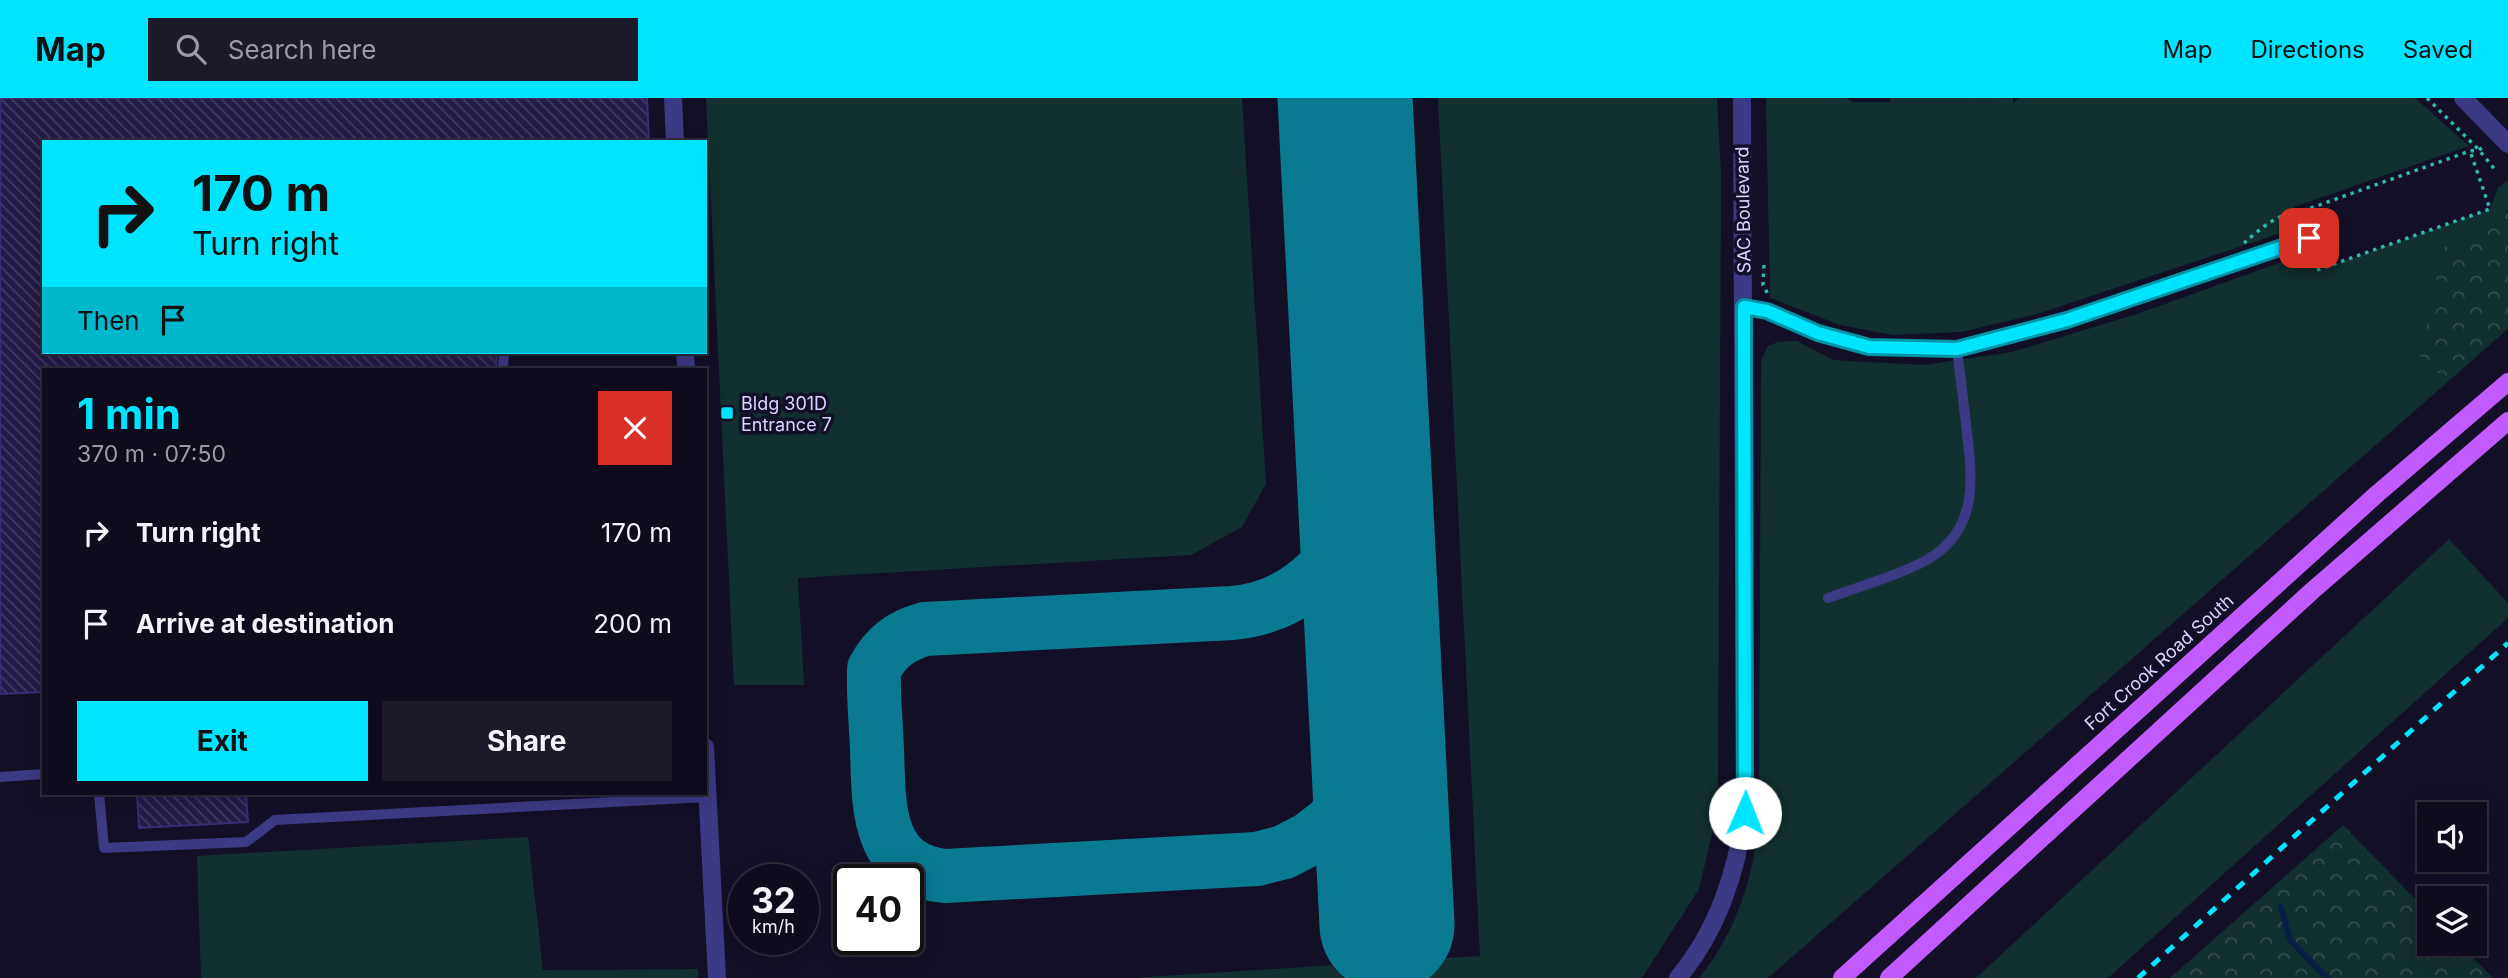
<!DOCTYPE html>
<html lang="en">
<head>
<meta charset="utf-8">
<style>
	:root { --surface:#0e0b1c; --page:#1c1929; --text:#f1f3f6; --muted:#9b9ba3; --line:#2e2b3b; --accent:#00e5ff }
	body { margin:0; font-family:Inter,sans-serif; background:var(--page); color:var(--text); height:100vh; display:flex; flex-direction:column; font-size:26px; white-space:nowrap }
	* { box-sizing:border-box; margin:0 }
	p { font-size:23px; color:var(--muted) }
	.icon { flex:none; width:38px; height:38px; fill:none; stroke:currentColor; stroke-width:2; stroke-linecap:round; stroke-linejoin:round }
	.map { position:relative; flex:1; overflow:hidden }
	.side { position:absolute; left:42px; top:270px; width:665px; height:427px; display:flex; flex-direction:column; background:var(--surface); border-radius:0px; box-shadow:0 4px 18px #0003,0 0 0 2px var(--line) }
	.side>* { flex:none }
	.top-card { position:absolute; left:42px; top:42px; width:665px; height:214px; border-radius:0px; box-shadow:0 4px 18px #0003,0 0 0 2px var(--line); background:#00e5ff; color:#111; overflow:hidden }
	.buttons { position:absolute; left:2417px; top:704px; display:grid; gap:14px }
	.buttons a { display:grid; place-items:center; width:70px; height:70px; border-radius:0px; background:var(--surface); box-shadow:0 4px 18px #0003,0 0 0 2px var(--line); font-size:35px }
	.speed { position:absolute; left:728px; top:766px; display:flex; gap:14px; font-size:35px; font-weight:700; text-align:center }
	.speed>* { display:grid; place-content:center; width:91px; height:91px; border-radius:50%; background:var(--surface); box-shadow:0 4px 18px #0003,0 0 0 2px var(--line); line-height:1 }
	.speed small { font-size:18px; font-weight:400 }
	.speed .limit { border:4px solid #111; border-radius:10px; background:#fff; color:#111 }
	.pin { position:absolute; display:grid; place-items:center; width:60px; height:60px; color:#fff; margin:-30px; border-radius:14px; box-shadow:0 4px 10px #0006 }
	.me { position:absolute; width:77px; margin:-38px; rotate:1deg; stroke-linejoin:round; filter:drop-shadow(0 0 5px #0008) }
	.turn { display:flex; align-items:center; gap:24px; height:147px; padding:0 35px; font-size:32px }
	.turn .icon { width:91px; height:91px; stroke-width:2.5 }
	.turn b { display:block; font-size:49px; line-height:60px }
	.then { display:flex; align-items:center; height:66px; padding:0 35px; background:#0003; gap:14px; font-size:26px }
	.round { display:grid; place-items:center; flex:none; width:74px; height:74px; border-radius:0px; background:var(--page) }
	.headline { display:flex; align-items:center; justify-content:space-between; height:119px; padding:0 35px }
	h1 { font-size:42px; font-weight:700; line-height:52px; color:var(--accent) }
	.primary-button { display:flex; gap:14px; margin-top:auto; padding:14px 35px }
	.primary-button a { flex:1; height:80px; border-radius:0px; background:var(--accent); color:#111; font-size:28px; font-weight:700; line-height:80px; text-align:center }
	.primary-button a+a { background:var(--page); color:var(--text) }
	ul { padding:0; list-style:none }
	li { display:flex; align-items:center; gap:21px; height:91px; padding:0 35px }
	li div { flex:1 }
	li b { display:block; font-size:26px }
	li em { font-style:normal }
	header { display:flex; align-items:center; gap:42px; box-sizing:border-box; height:98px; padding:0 35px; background:var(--accent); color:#111 }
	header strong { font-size:33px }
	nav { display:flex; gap:38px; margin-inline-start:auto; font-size:24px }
	.search { width:490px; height:63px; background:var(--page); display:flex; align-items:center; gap:18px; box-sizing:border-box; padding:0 24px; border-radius:0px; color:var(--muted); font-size:26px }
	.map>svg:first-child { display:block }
	.green { fill:#12302f }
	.forest { fill:url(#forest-crowns) }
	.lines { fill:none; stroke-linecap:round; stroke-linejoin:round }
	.stream { stroke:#0a1f44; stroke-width:6 }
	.taxiway { stroke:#0a7a92; stroke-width:54 }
	.runway { stroke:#0a7a92; stroke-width:135 }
	.building { fill:url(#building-back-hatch); stroke:#3b2d73; stroke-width:2 }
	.path { stroke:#2fb8b0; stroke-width:3.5; stroke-dasharray:3.5 5; stroke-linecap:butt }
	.service { stroke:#3d3a85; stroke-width:10 }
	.minor { stroke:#3d3a85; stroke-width:18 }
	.tertiary { stroke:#3d3a85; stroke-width:18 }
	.primary { stroke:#c25bff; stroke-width:18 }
	.rail { stroke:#00e5ff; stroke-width:5; stroke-dasharray:10 9; stroke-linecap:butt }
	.route-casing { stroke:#0095a6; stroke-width:18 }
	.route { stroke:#00e5ff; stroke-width:12 }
	.poi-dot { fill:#00e5ff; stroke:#130f26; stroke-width:2.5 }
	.labels { text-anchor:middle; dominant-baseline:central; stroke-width:7; stroke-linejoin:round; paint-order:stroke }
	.street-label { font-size:18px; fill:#d9d4ff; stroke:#130f26 }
	.poi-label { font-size:18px; fill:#d9d4ff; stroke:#130f26; text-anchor:start }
</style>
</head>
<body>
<header>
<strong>Map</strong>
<div class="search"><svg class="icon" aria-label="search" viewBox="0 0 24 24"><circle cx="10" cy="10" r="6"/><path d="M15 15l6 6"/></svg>Search here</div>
<nav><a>Map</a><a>Directions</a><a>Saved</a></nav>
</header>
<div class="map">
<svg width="2508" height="880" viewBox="0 0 2508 880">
	<defs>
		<pattern id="forest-crowns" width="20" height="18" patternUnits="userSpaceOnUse" patternTransform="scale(1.75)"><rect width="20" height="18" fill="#12302f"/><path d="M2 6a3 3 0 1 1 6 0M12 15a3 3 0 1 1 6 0" fill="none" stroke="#344d4e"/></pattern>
		<pattern id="building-back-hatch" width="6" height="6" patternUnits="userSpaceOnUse" patternTransform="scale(1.75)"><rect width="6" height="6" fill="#241b47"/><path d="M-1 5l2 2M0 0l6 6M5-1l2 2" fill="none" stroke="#433b63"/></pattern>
	</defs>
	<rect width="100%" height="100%" fill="#130f26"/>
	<g class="green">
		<polygon points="706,0 1242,0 1266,386 1242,429 1191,457 798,480 804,587 734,587"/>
		<polygon points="1438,0 1717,0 1721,77 1718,711 1699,791 1642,880 1131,880 1480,858"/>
		<polygon points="1766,0 1846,0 1853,4 2013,5 2019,0 2415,0 2469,48 2294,109 2281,135 2037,216 1961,234 1893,237 1840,227 1770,200"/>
		<path d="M2508,82V231L1768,880H1699C1728,845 1746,801 1754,757C1758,740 1757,721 1759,703L1761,262L1768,248L1778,244L1797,243L1833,262L1923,267L2012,254L2140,215L2304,156L2318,172L2490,111L2498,89Z"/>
		<polygon points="2449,441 2508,505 2508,520 2108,880 1976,880"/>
		<polygon points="528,739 543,872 698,871 698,880 201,880 197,758"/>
	</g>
	<g class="forest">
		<polygon points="1889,0 2013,0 2013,5 1891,4"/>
		<polygon points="2498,114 2508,116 2508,230 2443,280 2412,250 2446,198 2429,167 2440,150 2470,142"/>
		<polygon points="2343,727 2429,815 2429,845 2459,845 2493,880 2170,880"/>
	</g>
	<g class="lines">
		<polyline class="stream" points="2281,809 2290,842 2327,880"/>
		<path class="taxiway" d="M1364,365C1362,381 1360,398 1355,414C1338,470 1291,510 1232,515L925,531C900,538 886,549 874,571C873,598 876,625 877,652C879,705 875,771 945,778L1257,761L1284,754L1309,741L1331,724L1359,687L1368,655L1376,609"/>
		<polyline class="runway" points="1345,0 1387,827"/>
	</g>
	<g class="building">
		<polygon points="0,0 647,0 649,44 44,44 44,254 497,254 496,271 44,271 44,594 0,596"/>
		<polygon points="137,695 246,695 248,724 139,730"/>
	</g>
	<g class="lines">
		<g class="path">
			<polyline points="2427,0 2479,52 2496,73"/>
			<path d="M2244,145C2258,133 2277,115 2297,115L2470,53L2479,52L2484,48"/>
			<polyline points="1764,167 1763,187 1769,198"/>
			<polyline points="2317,172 2490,111 2470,53"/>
		</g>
		<g class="service">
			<polyline points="1744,209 1767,213 1818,235 1869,249 1957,251 2067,222 2309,140"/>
			<polyline points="503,271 504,254"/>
			<path d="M1828,500C1858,489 1890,480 1919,466C1980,437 1973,383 1966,326C1963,301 1960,276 1957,251"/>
			<polyline points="0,679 44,676"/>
			<polyline points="99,695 104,750 246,744 275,722 707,699"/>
		</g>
		<g class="minor">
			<polyline points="673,0 675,44"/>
			<polyline points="2463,0 2508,46"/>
			<polyline points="685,254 686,271"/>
			<polyline points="705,649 717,880"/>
		</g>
		<path class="tertiary" d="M1678,880C1718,832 1736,775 1745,715L1742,0"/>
		<g class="primary">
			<polyline points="1842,880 2377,396 2508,284"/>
			<polyline points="1889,880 2312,493 2508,323"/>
		</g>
		<polyline class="rail" points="2138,880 2508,545"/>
	</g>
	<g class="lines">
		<g class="route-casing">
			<polyline id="route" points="1745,715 1744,209 1767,213 1818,235 1869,249 1957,251 2067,222 2309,140"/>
		</g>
		<use href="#route" class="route"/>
	</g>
	<rect class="poi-dot" x="720" y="308" width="14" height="14" rx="3.5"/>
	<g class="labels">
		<g class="street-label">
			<text transform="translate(1743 112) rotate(-91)">SAC Boulevard</text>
			<text transform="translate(2159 564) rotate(-42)">Fort Crook Road South</text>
		</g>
		<g class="poi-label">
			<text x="741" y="305">Bldg 301D<tspan x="741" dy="21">Entrance 7</tspan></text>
		</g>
	</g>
</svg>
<div class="buttons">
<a><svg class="icon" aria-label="sound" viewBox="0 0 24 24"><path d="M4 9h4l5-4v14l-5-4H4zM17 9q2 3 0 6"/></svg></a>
<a><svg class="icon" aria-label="layers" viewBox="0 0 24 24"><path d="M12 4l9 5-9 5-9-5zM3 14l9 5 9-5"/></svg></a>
</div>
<div class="speed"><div>32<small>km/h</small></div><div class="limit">40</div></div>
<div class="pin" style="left:2309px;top:140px;background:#d93025"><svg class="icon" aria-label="arrive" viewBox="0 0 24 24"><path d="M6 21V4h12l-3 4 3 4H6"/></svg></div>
<svg class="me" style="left:1745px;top:715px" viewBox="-20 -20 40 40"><circle r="19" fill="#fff"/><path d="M0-13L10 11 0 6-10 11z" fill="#00e5ff"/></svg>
<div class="top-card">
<div class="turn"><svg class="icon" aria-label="right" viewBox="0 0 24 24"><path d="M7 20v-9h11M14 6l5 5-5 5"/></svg><div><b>170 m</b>Turn right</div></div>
<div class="then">Then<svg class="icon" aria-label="arrive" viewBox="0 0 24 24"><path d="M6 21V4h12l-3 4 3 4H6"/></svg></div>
</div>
<section class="side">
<div class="headline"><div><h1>1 min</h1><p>370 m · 07:50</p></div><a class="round" style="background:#d93025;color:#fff"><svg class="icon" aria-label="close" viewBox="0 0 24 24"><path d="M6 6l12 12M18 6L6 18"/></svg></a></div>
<ul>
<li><svg class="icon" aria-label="right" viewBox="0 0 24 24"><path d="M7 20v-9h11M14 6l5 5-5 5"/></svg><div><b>Turn right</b></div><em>170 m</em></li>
<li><svg class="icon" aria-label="arrive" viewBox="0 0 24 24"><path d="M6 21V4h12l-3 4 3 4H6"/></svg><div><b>Arrive at destination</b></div><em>200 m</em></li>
</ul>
<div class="primary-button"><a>Exit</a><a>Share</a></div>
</section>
</div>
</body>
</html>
